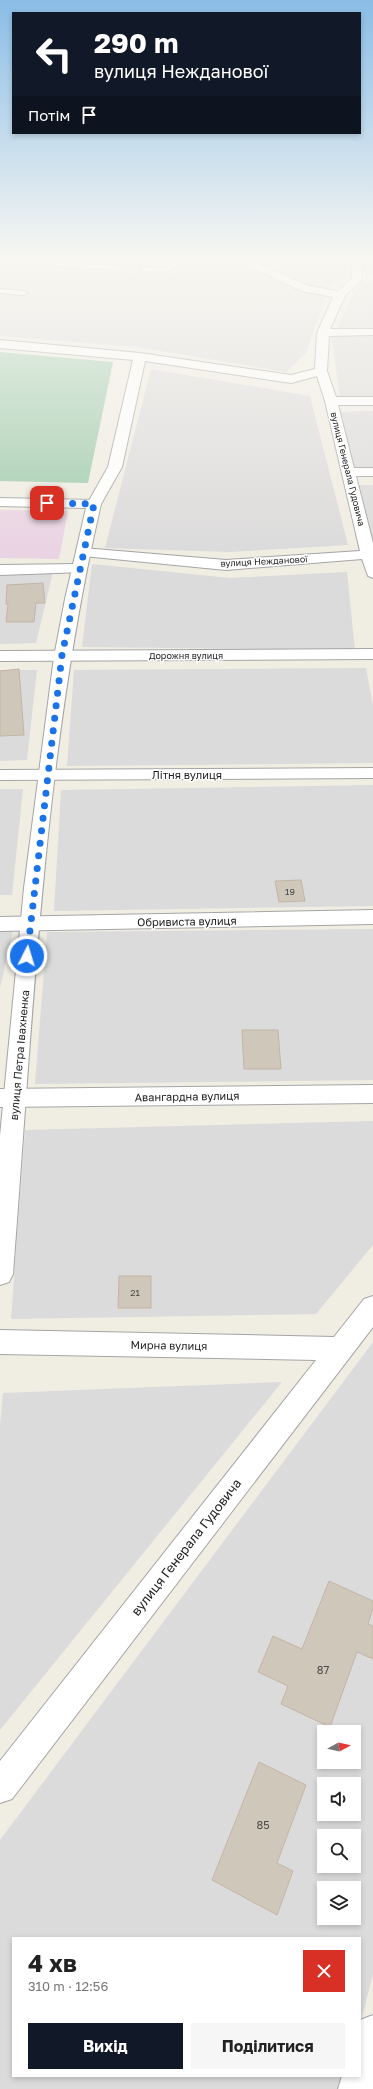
<!DOCTYPE html>
<html lang="uk">
<head>
<meta charset="utf-8">
<style>
	:root { --surface:#fff; --page:#f6f6f6; --text:#222; --muted:#767676; --accent:#111827 }
	body { margin:0; font-family:"Golos Text",sans-serif; background:var(--page); color:var(--text); height:100vh; display:flex; flex-direction:column; font-size:15px; white-space:nowrap }
	* { box-sizing:border-box; margin:0 }
	p { font-size:13px; color:var(--muted) }
	.icon { flex:none; width:22px; height:22px; fill:none; stroke:currentColor; stroke-width:2; stroke-linecap:round; stroke-linejoin:round }
	.map { position:relative; flex:1; overflow:hidden }
	.drawer { position:absolute; left:12px; top:1937px; width:349px; height:140px; display:flex; flex-direction:column; background:var(--surface); border-radius:0px; box-shadow:0 2px 6px #0003 }
	.drawer>* { flex:none }
	.hud { position:absolute; left:12px; top:12px; width:349px; height:122px; border-radius:0px; box-shadow:0 2px 6px #0003; background:#111827; color:#fff; overflow:hidden }
	.needle { width:26px; rotate:82deg }
	.fabs { position:absolute; left:317px; top:1725px; display:grid; gap:8px }
	.fabs a { display:grid; place-items:center; width:44px; height:44px; border-radius:0px; background:var(--surface); box-shadow:0 2px 6px #0003; font-size:20px }
	.pin { position:absolute; display:grid; place-items:center; width:34px; height:34px; color:#fff; margin:-17px; border-radius:8px; box-shadow:0 2px 6px #0006 }
	.me { position:absolute; width:44px; margin:-22px; rotate:5deg; stroke-linejoin:round; filter:drop-shadow(0 0 3px #0008) }
	.turn { display:flex; align-items:center; gap:14px; height:84px; padding:0 16px; font-size:18px }
	.turn .icon { width:52px; height:52px; stroke-width:2.5 }
	.turn b { display:block; font-size:28px; line-height:34px }
	.then { display:flex; align-items:center; height:38px; padding:0 16px; background:#0003; gap:8px; font-size:15px }
	.round { display:grid; place-items:center; flex:none; width:42px; height:42px; border-radius:0px; background:var(--page) }
	.head { display:flex; align-items:center; justify-content:space-between; height:68px; padding:0 16px }
	h1 { font-size:24px; font-weight:700; line-height:30px }
	.action { display:flex; gap:8px; margin-top:auto; padding:8px 16px }
	.action a { flex:1; height:46px; border-radius:0px; background:var(--accent); color:#fff; font-size:16px; font-weight:700; line-height:46px; text-align:center }
	.action a+a { background:var(--page); color:var(--text) }
	.map>svg:first-child { display:block }
	.residential { fill:#dcdbdb; fill-rule:evenodd }
	.industrial { fill:#ead4e3 }
	.cemetery { fill:#a1cbad }
	.building { fill:#d0c7bb; stroke:#c3b5a4 }
	.lines { fill:none; stroke-linecap:round; stroke-linejoin:round }
	.service-casing { stroke:#a5a5a5; stroke-width:2 }
	.minor-casing { stroke:#a5a5a5; stroke-width:2 }
	.tertiary-casing { stroke:#a5a5a5; stroke-width:2 }
	.service { fill:#fff; fill-rule:evenodd }
	.minor { fill:#fff; fill-rule:evenodd }
	.tertiary { fill:#fff; fill-rule:evenodd }
	.route { stroke:#1a73e8; stroke-width:7; stroke-dasharray:0 12.6 }
	.labels { text-anchor:middle; dominant-baseline:central; stroke-width:3; stroke-linejoin:round; paint-order:stroke }
	.far-street-label { font-size:9px; fill:#1e1e1e; stroke:#fff }
	.number-label { font-size:9px; fill:#4a4845 }
	.street-label { font-size:11px; fill:#1e1e1e; stroke:#fff }
	.near-number-label { font-size:11px; fill:#4a4845 }
	.near-street-label { font-size:13px; fill:#1e1e1e; stroke:#fff }
</style>
</head>
<body>
<div class="map">
<svg width="373" height="2089" viewBox="0 0 373 2089">
	<rect width="100%" height="100%" fill="#f0ede3"/>
	<g class="residential">
		<polygon points="5,257 179,257 164,267 136,267 129,273 173,274 174,267 179,260 192,257 227,257 299,290 325,297 306,353 286,372 137,347 0,336 0,293 26,295 28,292 0,289 0,263 2,262 120,269 123,267 4,259"/>
		<polygon points="242,257 348,257 346,276 324,290 313,289"/>
		<polygon points="360,257 373,257 373,275 362,275"/>
		<polygon points="359,282 373,282 373,328 337,328"/>
		<polygon points="331,333 373,333 373,399 340,399"/>
		<polygon points="151,369 310,396 348,545 230,552 105,548"/>
		<polygon points="373,411 373,469 352,469 339,412"/>
		<polygon points="359,485 373,485 373,550 371,550"/>
		<polygon points="92,564 230,578 347,572 355,650 82,647"/>
		<polygon points="0,572 53,572 36,643 0,644"/>
		<polygon points="366,668 373,705 373,763 67,766 74,670"/>
		<polygon points="0,670 37,670 27,760 0,761"/>
		<polygon points="373,785 373,906 54,911 61,790"/>
		<polygon points="0,789 23,789 12,895 0,895"/>
		<polygon points="373,929 373,1080 35,1084 47,932"/>
		<polygon points="0,931 13,931 0,988"/>
		<polygon points="373,1121 373,1245 316,1314 11,1319 25,1130"/>
		<path d="M373,1342V1974L360,2025V1938H13V2076H347L344,2089H0V1840ZM324,1732H354V1762H324ZM324,1784H354V1814H324ZM324,1836H354V1866H324ZM324,1888H354V1918H324Z"/>
		<polygon points="282,1382 0,1730 0,1425 3,1393"/>
	</g>
	<polygon class="industrial" points="0,510 68,511 59,559 0,558"/>
	<polygon class="cemetery" points="0,352 113,362 88,483 0,481"/>
	<g class="building">
		<polygon points="43,583 45,603 36,603 34,622 6,622 8,604 6,604 7,585"/>
		<polygon points="19,669 24,735 0,736 0,671"/>
		<polygon points="301,880 305,901 279,902 275,881"/>
		<polygon points="242,1030 278,1030 281,1069 244,1069"/>
		<polygon points="119,1276 151,1276 151,1308 118,1308"/>
		<polygon points="329,1581 373,1601 373,1608 368,1624 373,1626 373,1659 357,1652 330,1727 281,1704 288,1686 258,1672 273,1636 302,1649"/>
		<polygon points="259,1762 306,1785 277,1863 293,1871 277,1915 212,1880"/>
	</g>
	<g class="lines">
		<g class="service-casing">
			<g id="service">
				<polygon points="176,257 186,257 180,259 170,271 142,272 139,270 142,268 166,268"/>
				<polygon points="0,258 117,266 120,268 117,270 0,262"/>
				<polygon points="0,289 24,291 27,293 24,295 0,293"/>
			</g>
		</g>
		<g class="minor-casing">
			<g id="minor">
				<polygon points="229,257 243,257 309,286 338,291 351,279 353,257 363,257 361,280 345,296 330,329 373,329 373,335 329,336 327,371 336,397 373,397 373,405 338,405 354,468 373,468 373,476 356,476 373,543 373,578 368,576 362,559 226,570 83,556 78,555 76,552 78,549 83,548 226,560 360,551 325,401 317,376 291,383 145,361 122,467 101,504 99,507 89,507 87,504 108,467 133,360 0,348 0,340 140,353 291,375 315,369 317,333 333,297 302,291"/>
				<polygon points="79,564 84,566 87,569 84,572 0,575 0,565"/>
				<polygon points="373,649 373,659 0,661 0,651"/>
				<polygon points="373,768 373,778 0,780 0,770"/>
				<polygon points="373,910 373,924 0,931 0,917"/>
				<polygon points="373,1085 373,1103 0,1107 0,1089"/>
				<polygon points="373,1296 373,1327 12,1799 0,1803 0,1761 316,1360 0,1354 0,1330 334,1337 364,1299"/>
				<polygon points="373,2015 373,2089 338,2089 342,2076 360,2076 360,2020"/>
			</g>
		</g>
		<g class="tertiary-casing">
			<path id="tertiary" d="M0,498L94,500L99,501L101,504C43,756 33,1017 13,1274L9,1282L0,1285V1136L24,888L54,657L65,599L86,508L0,506Z"/>
		</g>
		<use href="#service" class="service"/>
		<use href="#minor" class="minor"/>
		<use href="#tertiary" class="tertiary"/>
	</g>
	<linearGradient id="sky" x2="0" y2="1"><stop stop-color="#8abde6"/><stop offset="0.47" stop-color="#f8f7f2"/><stop offset="1" stop-color="#f8f7f2" stop-opacity="0"/></linearGradient>
	<rect width="373" height="549" fill="url(#sky)"/>
	<g class="lines">
		<polyline class="route" points="27,956 62,655 94,504 47,503"/>
	</g>
	<g class="labels">
		<g class="far-street-label">
			<text transform="translate(348 469) rotate(76)">вулиця Генерала Гудовича</text>
			<text transform="translate(264 561) rotate(-3)">вулиця Нежданової</text>
			<text x="186" y="655">Дорожня вулиця</text>
		</g>
		<g class="number-label">
			<text x="290" y="891">19</text>
			<text x="135" y="1292">21</text>
		</g>
		<g class="street-label">
			<text x="187" y="774">Літня вулиця</text>
			<text transform="translate(187 921) rotate(-1)">Обривиста вулиця</text>
			<text transform="translate(19 1055) rotate(-85)">вулиця Петра Івахненка</text>
			<text transform="translate(187 1096) rotate(-1)">Авангардна вулиця</text>
			<text transform="translate(169 1345) rotate(1)">Мирна вулиця</text>
		</g>
		<g class="near-number-label">
			<text x="323" y="1669">87</text>
			<text x="263" y="1824">85</text>
		</g>
		<g class="near-street-label">
			<text transform="translate(186 1547) rotate(-52)">вулиця Генерала Гудовича</text>
		</g>
	</g>
</svg>
<div class="fabs">
<a><svg class="needle" viewBox="-14 -14 28 28"><path d="M0-13l5 13h-10z" fill="#e53935"/><path d="M0 13l5-13h-10z" fill="#767676"/></svg></a>
<a><svg class="icon" aria-label="sound" viewBox="0 0 24 24"><path d="M4 9h4l5-4v14l-5-4H4zM17 9q2 3 0 6"/></svg></a>
<a><svg class="icon" aria-label="search" viewBox="0 0 24 24"><circle cx="10" cy="10" r="6"/><path d="M15 15l6 6"/></svg></a>
<a><svg class="icon" aria-label="layers" viewBox="0 0 24 24"><path d="M12 4l9 5-9 5-9-5zM3 14l9 5 9-5"/></svg></a>
</div>
<div class="pin" style="left:47px;top:503px;background:#d93025"><svg class="icon" aria-label="arrive" viewBox="0 0 24 24"><path d="M6 21V4h12l-3 4 3 4H6"/></svg></div>
<svg class="me" style="left:27px;top:956px" viewBox="-20 -20 40 40"><circle r="17" fill="#1a73e8" stroke="#fff" stroke-width="3"/><path d="M0-11L8 9 0 5-8 9z" fill="#fff"/></svg>
<div class="hud">
<div class="turn"><svg class="icon" aria-label="left" viewBox="0 0 24 24"><path d="M17 20v-9H6M10 6l-5 5 5 5"/></svg><div><b>290 m</b>вулиця Нежданової</div></div>
<div class="then">Потім<svg class="icon" aria-label="arrive" viewBox="0 0 24 24"><path d="M6 21V4h12l-3 4 3 4H6"/></svg></div>
</div>
<section class="drawer">
<div class="head"><div><h1>4 хв</h1><p>310 m · 12:56</p></div><a class="round" style="background:#d93025;color:#fff"><svg class="icon" aria-label="close" viewBox="0 0 24 24"><path d="M6 6l12 12M18 6L6 18"/></svg></a></div>
<div class="action"><a>Вихід</a><a>Поділитися</a></div>
</section>
</div>
</body>
</html>
